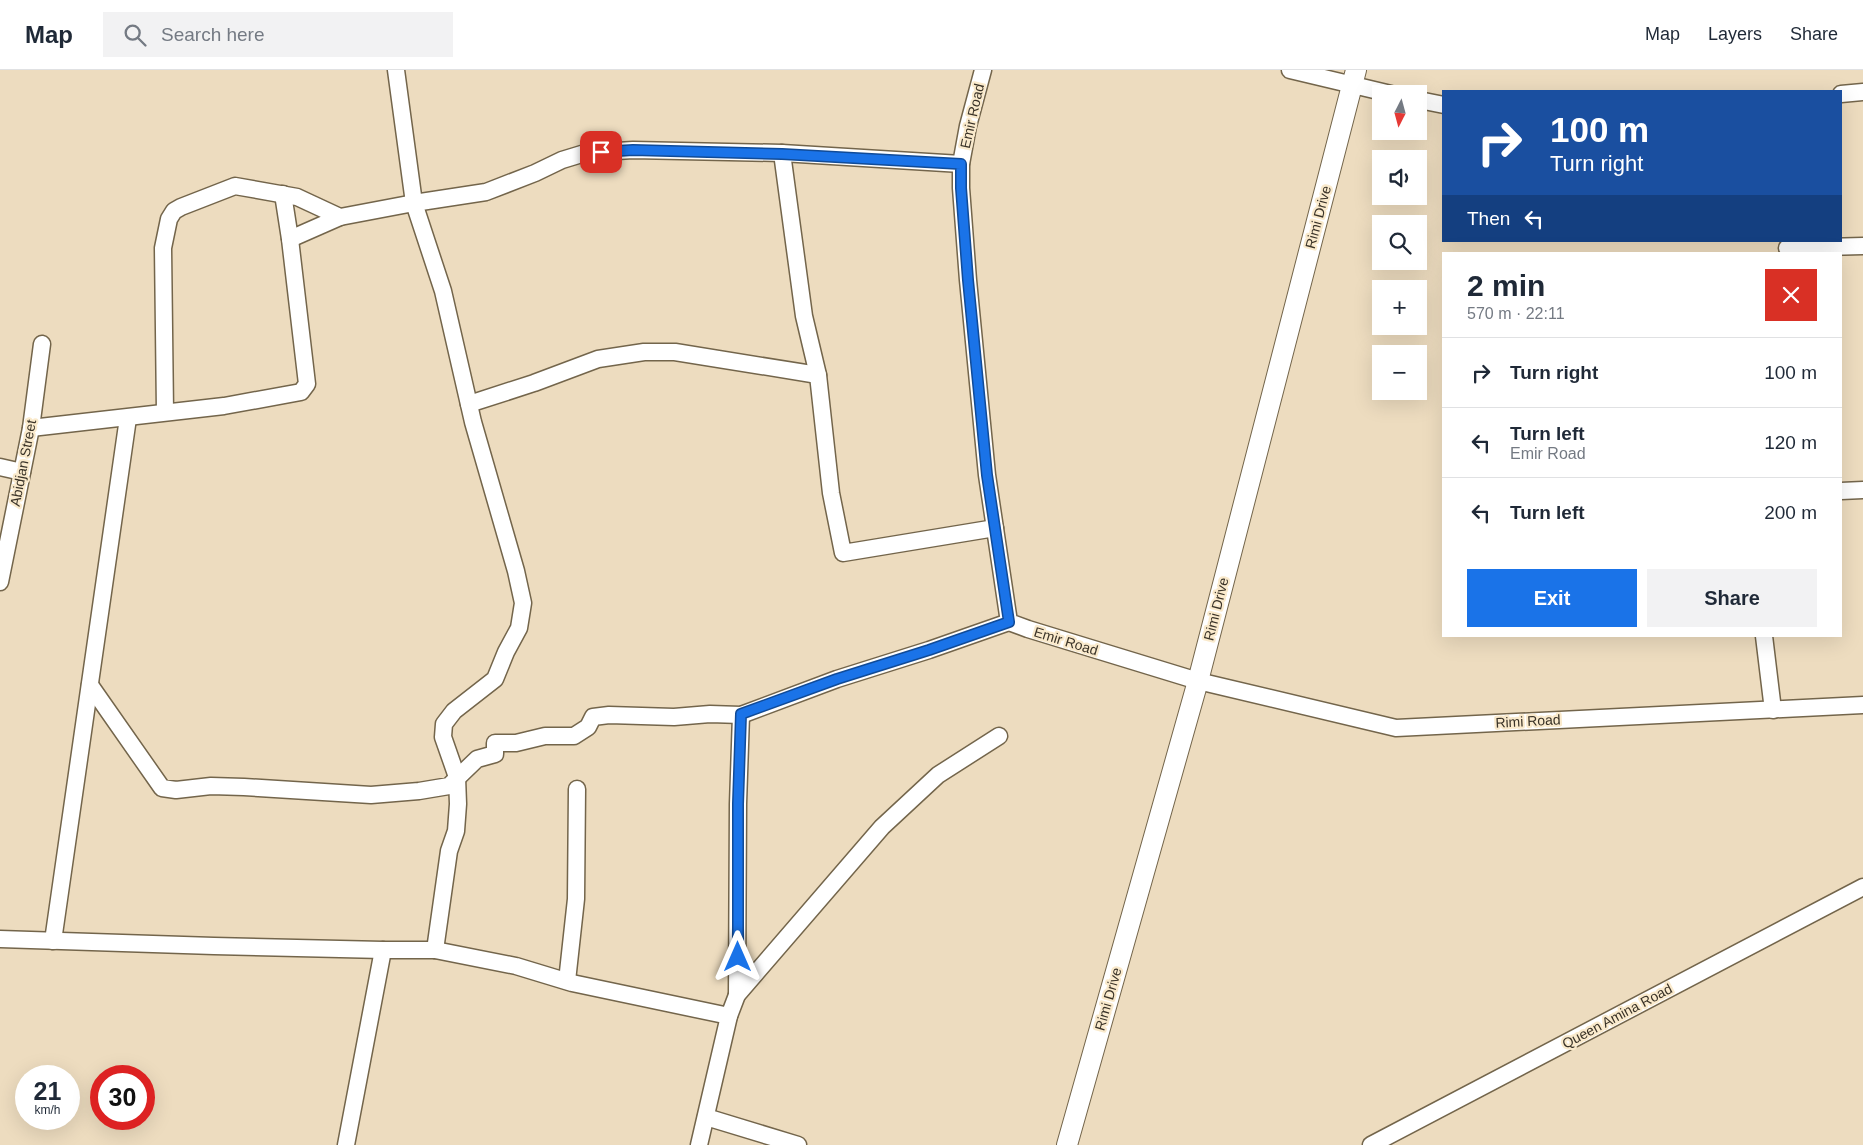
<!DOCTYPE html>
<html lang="en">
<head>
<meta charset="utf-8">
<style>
	:root { --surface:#fff; --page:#f2f2f3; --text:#1f2937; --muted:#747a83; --line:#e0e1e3; --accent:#1a73e8 }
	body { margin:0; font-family:Arial,sans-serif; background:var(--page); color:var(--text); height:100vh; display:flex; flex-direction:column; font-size:19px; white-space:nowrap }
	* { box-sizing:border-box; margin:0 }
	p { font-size:16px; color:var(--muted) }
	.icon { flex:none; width:28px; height:28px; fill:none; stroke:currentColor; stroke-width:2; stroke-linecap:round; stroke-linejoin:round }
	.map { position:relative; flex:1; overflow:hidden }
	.sheet { position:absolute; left:1442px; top:182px; width:400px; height:385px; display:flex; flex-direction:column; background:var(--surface); border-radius:0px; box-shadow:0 5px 20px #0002 }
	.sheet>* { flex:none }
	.banner { position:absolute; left:1442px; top:20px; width:400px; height:152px; border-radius:0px; box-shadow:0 5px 20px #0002; background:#1a4fa0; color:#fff; overflow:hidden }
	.needle { width:32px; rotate:186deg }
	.buttons { position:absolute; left:1372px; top:15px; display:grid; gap:10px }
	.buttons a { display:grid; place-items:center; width:55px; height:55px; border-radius:0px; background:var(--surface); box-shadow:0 5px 20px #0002; font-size:25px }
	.speed { position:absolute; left:15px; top:995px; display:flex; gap:10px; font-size:25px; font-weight:700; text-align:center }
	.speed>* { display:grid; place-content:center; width:65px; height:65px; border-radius:50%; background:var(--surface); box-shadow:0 5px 20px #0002; line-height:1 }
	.speed small { font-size:12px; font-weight:400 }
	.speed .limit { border:8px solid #d22; background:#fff; color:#111 }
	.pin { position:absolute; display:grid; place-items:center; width:42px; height:42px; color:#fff; margin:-21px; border-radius:10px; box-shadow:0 2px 8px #0006 }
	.me { position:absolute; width:55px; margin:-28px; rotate:0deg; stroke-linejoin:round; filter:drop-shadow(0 0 4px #0008) }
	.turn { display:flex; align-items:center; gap:18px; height:105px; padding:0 25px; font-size:22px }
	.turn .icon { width:65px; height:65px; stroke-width:2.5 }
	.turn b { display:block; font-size:35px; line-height:42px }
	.then { display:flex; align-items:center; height:48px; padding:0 25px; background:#0003; gap:10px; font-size:19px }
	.round { display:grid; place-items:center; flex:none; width:52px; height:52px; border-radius:0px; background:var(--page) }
	.head { display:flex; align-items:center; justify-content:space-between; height:85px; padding:0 25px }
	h1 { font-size:30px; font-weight:700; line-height:38px }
	.action { display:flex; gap:10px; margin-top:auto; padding:10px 25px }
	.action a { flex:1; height:58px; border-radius:0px; background:var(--accent); color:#fff; font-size:20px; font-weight:700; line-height:58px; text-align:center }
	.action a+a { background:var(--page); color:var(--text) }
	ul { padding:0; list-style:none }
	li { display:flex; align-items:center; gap:15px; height:70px; padding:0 25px; border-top:1px solid var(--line) }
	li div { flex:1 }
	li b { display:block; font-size:19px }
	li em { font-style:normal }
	header { display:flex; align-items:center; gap:30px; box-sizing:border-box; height:70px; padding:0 25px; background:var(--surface); border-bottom:1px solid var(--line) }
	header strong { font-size:24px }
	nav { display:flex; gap:28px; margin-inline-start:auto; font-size:18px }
	.search { width:350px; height:45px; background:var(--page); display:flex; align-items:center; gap:12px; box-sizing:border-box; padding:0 18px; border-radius:0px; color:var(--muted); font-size:19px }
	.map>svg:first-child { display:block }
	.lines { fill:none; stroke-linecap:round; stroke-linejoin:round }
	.minor-casing { stroke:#73654b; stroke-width:19 }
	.tertiary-casing { stroke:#73654b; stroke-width:22 }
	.minor { stroke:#fff; stroke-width:16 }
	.tertiary { stroke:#fff; stroke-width:20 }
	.route-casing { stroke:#114b97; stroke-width:12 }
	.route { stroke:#1a73e8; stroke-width:9 }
	.labels { text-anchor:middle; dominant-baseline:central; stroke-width:4.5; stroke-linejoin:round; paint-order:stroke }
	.street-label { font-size:14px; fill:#3a3328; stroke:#faeacc }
</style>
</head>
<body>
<header>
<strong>Map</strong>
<div class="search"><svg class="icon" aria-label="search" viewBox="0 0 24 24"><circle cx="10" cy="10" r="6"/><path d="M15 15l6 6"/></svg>Search here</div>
<nav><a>Map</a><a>Layers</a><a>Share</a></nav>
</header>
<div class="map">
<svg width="1863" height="1075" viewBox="0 0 1863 1075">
	<rect width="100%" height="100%" fill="#eddcbf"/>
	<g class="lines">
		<g class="minor-casing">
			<g id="minor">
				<polyline points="396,0 414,133 443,221 473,352 516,501 523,533 519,558 506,582 495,609 454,641 444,654 443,667 457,707 458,734 456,761 449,781 435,880"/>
				<polyline points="983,0 968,56 961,94 961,118 968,210 987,405 1009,552 1028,559 1198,611 1396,658 1863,635"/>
				<polyline points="1290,0 1391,24"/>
				<polyline points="1841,24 1863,22"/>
				<polyline points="1419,30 1444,35"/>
				<polyline points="782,83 804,246 818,305 831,423 843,483 995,458"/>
				<polyline points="290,169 340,147"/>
				<polyline points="1787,178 1863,176"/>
				<polyline points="469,334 534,313 598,289 644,282 675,282 818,305"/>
				<polyline points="165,342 163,178 169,149 174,141 181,137 235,116 297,127 340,147 414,133 486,122 535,103 562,90 585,83 633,80 782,83 961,94"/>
				<polyline points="31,358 224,336 301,322 307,314 290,169 283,124"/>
				<polyline points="0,397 22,402"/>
				<polyline points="1841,421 1863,420"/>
				<polyline points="0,512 31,358 42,274"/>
				<polyline points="1764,566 1773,640"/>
				<polyline points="90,615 162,718 176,720 211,716 244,717 371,725 419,721 449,716 477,689 495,684 495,673 516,673 545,666 574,666 588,657 593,647 609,645 674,647 710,644 741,645 837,609 929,580 1009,552"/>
				<polyline points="0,869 214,876 383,880 435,880 516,896 572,913 729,946"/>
				<polyline points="53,871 128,348"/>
				<polyline points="567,911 576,829 577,719"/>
				<polyline points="737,925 738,734 741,645"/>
				<polyline points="706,1047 798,1075"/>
				<polyline points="346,1075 383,880"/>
				<polyline points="699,1075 729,946 737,925 882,757 938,705 999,666"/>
				<polyline points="1371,1075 1863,817"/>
			</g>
		</g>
		<g class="tertiary-casing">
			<polyline id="tertiary" points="1067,1075 1198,611 1356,0"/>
		</g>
		<use href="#minor" class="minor"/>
		<use href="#tertiary" class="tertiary"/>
	</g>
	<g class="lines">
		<g class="route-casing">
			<polyline id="route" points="601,82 633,80 782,84 961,94 961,118 968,210 987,405 1009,552 929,580 837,609 741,644 738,734 738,887"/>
		</g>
		<use href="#route" class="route"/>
	</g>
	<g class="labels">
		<g class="street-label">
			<text transform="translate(972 46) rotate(-77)">Emir Road</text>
			<text transform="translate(1318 147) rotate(-75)">Rimi Drive</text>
			<text transform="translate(23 393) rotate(-79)">Abidjan Street</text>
			<text transform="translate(1216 539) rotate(-76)">Rimi Drive</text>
			<text transform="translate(1066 571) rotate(17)">Emir Road</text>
			<text transform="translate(1528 651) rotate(-3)">Rimi Road</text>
			<text transform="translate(1108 929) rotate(-74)">Rimi Drive</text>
			<text transform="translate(1617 946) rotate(-28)">Queen Amina Road</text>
		</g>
	</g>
</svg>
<div class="buttons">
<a><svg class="needle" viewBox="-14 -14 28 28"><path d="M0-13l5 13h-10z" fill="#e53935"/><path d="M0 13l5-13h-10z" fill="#747a83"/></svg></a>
<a><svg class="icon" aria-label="sound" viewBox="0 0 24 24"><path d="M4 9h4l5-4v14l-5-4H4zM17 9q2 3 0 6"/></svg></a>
<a><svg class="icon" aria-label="search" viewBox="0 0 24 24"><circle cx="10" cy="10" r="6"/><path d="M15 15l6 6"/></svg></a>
<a>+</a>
<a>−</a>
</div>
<div class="speed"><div>21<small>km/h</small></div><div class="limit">30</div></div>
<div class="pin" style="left:601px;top:82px;background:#d93025"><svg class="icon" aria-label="arrive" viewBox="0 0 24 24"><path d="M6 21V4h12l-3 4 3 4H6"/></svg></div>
<svg class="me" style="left:738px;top:887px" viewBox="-20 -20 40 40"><path d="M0-17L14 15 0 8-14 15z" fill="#1a73e8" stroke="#fff" stroke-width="4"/></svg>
<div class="banner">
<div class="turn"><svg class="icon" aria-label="right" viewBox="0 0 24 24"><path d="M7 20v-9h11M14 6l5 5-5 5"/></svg><div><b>100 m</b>Turn right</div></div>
<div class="then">Then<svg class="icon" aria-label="left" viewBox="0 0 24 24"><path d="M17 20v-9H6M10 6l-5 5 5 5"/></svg></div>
</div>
<section class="sheet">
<div class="head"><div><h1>2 min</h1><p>570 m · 22:11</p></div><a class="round" style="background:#d93025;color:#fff"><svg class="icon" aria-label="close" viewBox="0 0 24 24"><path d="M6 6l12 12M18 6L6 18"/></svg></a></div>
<ul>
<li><svg class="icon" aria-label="right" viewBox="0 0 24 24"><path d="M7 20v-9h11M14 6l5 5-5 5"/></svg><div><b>Turn right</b></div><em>100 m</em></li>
<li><svg class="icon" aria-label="left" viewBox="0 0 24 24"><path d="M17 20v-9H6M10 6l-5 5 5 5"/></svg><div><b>Turn left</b><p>Emir Road</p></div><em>120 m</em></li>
<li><svg class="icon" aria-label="left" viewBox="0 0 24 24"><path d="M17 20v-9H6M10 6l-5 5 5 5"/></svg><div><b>Turn left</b></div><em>200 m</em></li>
</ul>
<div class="action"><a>Exit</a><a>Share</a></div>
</section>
</div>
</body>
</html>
